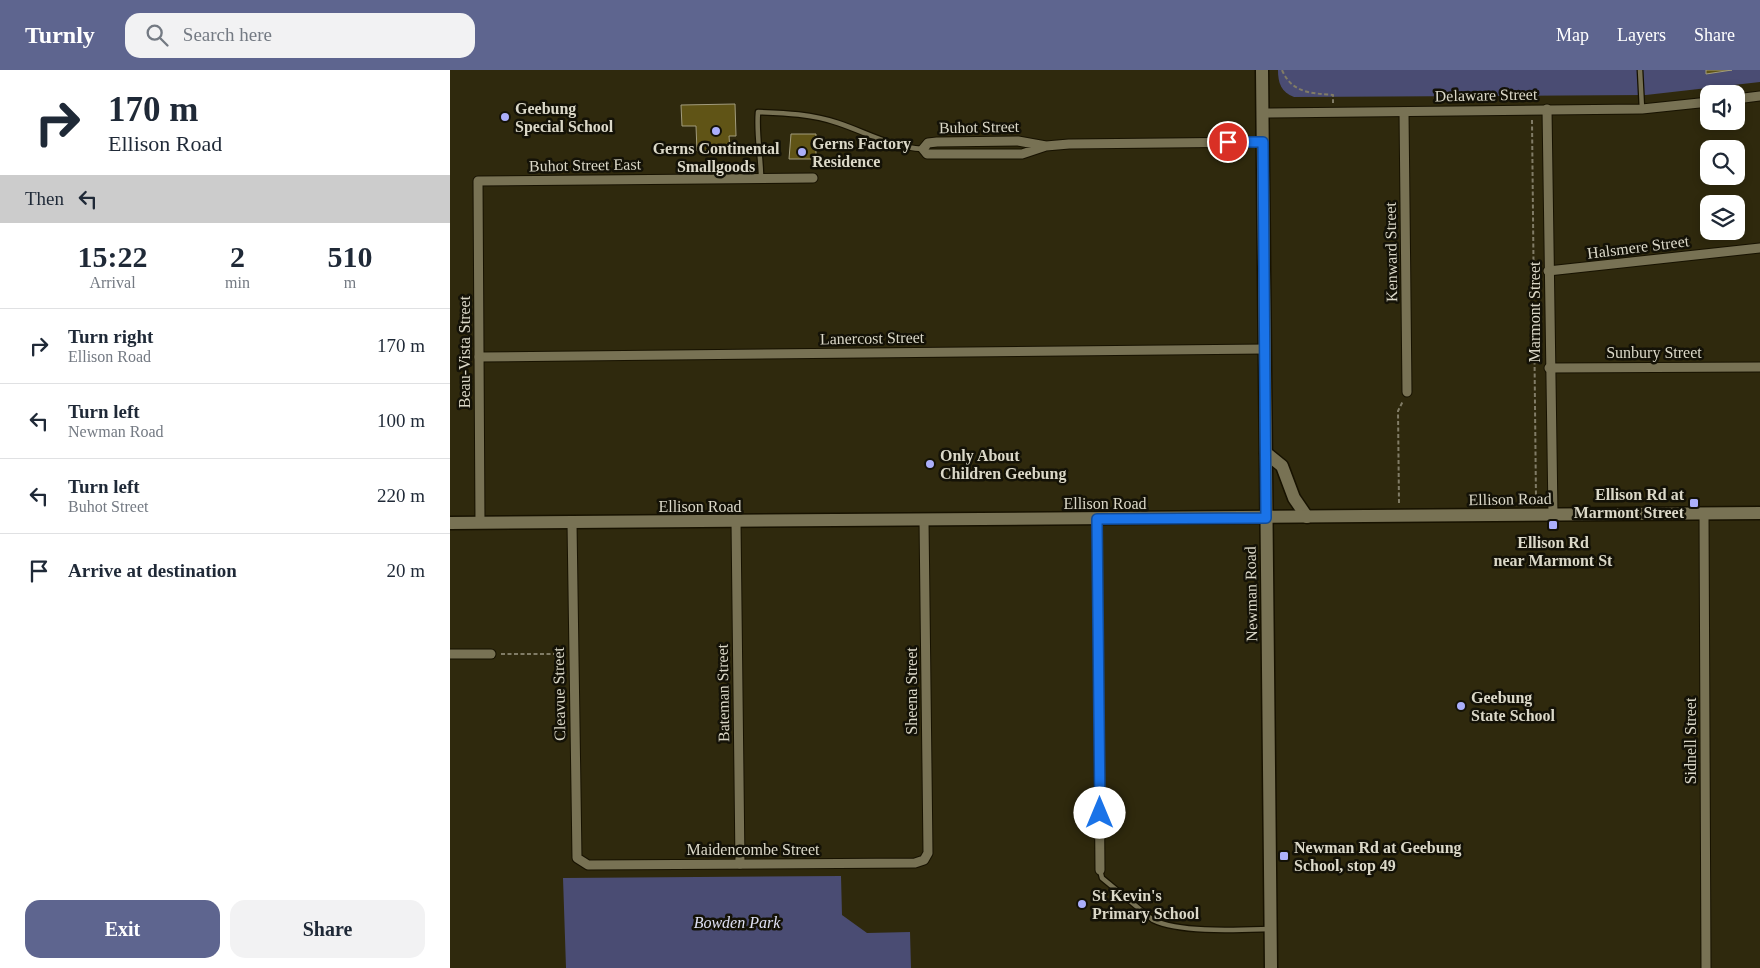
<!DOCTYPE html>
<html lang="en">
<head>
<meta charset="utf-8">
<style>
	:root { --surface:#fff; --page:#f2f2f3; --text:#1f2937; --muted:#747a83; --line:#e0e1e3; --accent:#5e658f }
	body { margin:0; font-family:"Times New Roman",serif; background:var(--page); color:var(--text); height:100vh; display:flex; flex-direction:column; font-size:19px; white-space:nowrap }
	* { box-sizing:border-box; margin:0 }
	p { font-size:16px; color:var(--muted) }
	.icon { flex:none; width:28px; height:28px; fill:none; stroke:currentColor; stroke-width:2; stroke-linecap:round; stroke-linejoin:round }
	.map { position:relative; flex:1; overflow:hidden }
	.sheet { display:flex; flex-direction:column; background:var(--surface); width:450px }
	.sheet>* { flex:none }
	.banner { background:#fff; color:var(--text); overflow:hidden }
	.buttons { position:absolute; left:1250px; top:15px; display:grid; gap:10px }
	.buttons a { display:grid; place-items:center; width:45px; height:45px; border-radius:10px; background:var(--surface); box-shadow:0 2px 8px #0003; font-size:25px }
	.pin { position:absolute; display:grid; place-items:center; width:42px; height:42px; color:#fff; margin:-21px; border:2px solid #fff; border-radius:50%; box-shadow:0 1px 5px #0007 }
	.me { position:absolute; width:55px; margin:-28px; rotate:0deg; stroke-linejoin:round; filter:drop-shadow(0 0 4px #0008) }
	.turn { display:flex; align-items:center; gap:18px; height:105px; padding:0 25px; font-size:22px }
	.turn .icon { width:65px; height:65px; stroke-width:2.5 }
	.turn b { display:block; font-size:35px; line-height:42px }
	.then { display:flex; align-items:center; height:48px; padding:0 25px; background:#0003; gap:10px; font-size:19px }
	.eta { display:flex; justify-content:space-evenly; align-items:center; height:85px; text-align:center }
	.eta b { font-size:30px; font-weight:800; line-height:35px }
	.primary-button { display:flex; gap:10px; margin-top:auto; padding:10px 25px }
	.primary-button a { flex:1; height:58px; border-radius:15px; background:var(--accent); color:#fff; font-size:20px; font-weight:800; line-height:58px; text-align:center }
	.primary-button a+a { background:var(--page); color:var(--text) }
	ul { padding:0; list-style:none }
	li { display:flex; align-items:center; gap:15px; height:75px; padding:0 25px; border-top:1px solid var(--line) }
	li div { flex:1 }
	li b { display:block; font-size:19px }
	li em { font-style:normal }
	header { display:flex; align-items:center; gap:30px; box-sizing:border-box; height:70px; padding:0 25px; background:var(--accent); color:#fff }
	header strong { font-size:24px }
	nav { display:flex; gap:28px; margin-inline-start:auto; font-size:18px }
	.search { width:350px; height:45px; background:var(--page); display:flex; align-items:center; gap:12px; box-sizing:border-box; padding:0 18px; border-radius:15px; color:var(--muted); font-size:19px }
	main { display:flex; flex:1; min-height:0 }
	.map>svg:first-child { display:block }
	.green { fill:#4a4c73 }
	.building { fill:#605416; stroke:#a29c7d }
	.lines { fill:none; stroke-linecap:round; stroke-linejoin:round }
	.lane-casing { stroke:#171200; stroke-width:7 }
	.street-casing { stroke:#171200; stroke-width:11 }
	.secondary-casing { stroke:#171200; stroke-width:15 }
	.path { stroke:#817c66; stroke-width:2; stroke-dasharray:4 2.5; stroke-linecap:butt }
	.lane { stroke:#787254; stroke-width:4.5 }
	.street { stroke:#787254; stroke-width:9 }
	.secondary { stroke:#787254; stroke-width:12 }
	.route-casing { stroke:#114b97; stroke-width:12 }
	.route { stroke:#1a73e8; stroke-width:9 }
	.poi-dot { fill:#abaffb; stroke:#141207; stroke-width:2 }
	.labels { text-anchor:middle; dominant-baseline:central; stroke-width:5; stroke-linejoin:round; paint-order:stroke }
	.street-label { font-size:16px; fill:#dbd8c8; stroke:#141207 }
	.poi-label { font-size:16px; font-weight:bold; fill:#dbd8c8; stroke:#141207; text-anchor:start }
	.park-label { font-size:16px; font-style:italic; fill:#dee0f3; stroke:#141207 }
</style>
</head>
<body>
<header>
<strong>Turnly</strong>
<div class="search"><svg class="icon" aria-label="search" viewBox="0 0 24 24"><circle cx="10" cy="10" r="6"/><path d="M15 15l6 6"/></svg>Search here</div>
<nav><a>Map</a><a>Layers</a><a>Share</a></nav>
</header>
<main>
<section class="sheet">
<div class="banner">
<div class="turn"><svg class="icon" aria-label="right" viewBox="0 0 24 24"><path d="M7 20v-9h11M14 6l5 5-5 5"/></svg><div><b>170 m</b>Ellison Road</div></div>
<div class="then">Then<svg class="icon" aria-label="left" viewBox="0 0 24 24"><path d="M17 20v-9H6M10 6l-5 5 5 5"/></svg></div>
</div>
<div class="eta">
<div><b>15:22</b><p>Arrival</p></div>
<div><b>2</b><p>min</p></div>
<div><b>510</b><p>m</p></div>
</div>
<ul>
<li><svg class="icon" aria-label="right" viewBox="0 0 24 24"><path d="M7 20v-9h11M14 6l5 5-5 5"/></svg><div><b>Turn right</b><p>Ellison Road</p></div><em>170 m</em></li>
<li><svg class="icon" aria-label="left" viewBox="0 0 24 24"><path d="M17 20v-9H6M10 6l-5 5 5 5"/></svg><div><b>Turn left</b><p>Newman Road</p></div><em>100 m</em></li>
<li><svg class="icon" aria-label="left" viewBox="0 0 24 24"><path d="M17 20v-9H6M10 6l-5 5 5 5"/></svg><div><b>Turn left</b><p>Buhot Street</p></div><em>220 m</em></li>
<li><svg class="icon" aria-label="arrive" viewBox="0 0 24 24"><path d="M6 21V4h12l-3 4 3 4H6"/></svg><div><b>Arrive at destination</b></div><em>20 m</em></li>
</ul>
<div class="primary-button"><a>Exit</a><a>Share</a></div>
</section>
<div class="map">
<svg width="1310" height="898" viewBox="0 0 1310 898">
	<rect width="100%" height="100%" fill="#2f290d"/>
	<g class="green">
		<path d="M828,0H1310V12L1196,25L844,27C831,22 828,13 828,0Z"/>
		<polygon points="391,806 392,845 417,863 460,862 461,898 116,898 113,808"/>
	</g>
	<g class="building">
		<polygon points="1256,0 1282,0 1256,4"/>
		<polygon points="285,34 286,66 279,66 280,80 247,81 246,56 232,56 231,35"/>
		<polygon points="341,64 366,64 366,89 339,89"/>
	</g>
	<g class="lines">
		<g class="lane-casing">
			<g id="lane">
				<polyline points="1190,0 1192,39"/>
				<path d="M311,108C311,86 306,65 308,42C335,43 362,44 388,53C418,63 440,77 473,79"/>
				<path d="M650,800L652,808L703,850C731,863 787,860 819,859"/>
			</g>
		</g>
		<g class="street-casing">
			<g id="street">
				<polyline points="1286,29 1310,26"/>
				<polyline points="1097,39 1103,444"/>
				<polyline points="954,42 957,322"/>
				<polyline points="813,43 1192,39 1259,32"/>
				<polyline points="596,76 568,71 487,72 478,73 473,79 477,84 572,84 596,76 619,74 813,72"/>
				<polyline points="1098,201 1310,178"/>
				<polyline points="29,287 815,279"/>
				<polyline points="1099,298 1310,297"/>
				<polyline points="1254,443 1256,898"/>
				<polyline points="647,449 650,800"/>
				<polyline points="286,452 290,794"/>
				<polyline points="30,453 28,111 363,108"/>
				<polyline points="122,453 127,788 138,795 465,793 474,790 478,783 474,450"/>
				<polyline points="0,584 41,584"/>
			</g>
		</g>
		<g class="secondary-casing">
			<g id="secondary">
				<polyline points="812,0 821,898"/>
				<polyline points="816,383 832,396 844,428 857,447"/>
				<polyline points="0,453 1310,443"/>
			</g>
		</g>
		<g class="path">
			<path d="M832,0C842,23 860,23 883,25V33"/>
			<polyline points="1082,50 1086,430"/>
			<polyline points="949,433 948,341 953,331"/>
			<polyline points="51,584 114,584"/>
		</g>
		<use href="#lane" class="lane"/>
		<use href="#street" class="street"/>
		<use href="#secondary" class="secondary"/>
	</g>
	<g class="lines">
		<g class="route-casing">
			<polyline id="route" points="650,743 647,449 816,448 813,72 778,72"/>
		</g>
		<use href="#route" class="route"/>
	</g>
	<g class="poi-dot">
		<circle cx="55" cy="47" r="5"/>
		<circle cx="266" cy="61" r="5"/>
		<circle cx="352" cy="82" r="5"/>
		<circle cx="480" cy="394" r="5"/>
		<rect x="1239" y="428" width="10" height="10" rx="2.5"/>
		<rect x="1098" y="450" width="10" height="10" rx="2.5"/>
		<circle cx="1011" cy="636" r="5"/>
		<rect x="829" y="781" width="10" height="10" rx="2.5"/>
		<circle cx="632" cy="834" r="5"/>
	</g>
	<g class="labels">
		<g class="street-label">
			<text transform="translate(1036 25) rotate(-1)">Delaware Street</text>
			<text transform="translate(529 57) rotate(-1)">Buhot Street</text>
			<text transform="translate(135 95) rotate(-1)">Buhot Street East</text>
			<text transform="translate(1188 177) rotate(-7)">Halsmere Street</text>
			<text transform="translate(941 182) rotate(-91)">Kenward Street</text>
			<text transform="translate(1084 242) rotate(-90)">Marmont Street</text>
			<text transform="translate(422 268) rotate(-1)">Lanercost Street</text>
			<text transform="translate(14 282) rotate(-90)">Beau-Vista Street</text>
			<text x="1204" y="282">Sunbury Street</text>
			<text transform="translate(1060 429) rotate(-1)">Ellison Road</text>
			<text x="655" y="433">Ellison Road</text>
			<text x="250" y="436">Ellison Road</text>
			<text transform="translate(801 524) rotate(-91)">Newman Road</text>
			<text transform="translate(461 621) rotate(-90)">Sheena Street</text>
			<text transform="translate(273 623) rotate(-91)">Bateman Street</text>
			<text transform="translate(109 624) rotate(-91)">Cleavue Street</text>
			<text transform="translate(1240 671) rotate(-90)">Sidnell Street</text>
			<text x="303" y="779">Maidencombe Street</text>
		</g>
		<g class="poi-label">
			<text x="65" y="38">Geebung<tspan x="65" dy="18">Special School</tspan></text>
			<text x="362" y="73">Gerns Factory<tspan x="362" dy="18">Residence</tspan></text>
			<text x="266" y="78" text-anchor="middle">Gerns Continental<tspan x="266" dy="18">Smallgoods</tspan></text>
			<text x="490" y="385">Only About<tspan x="490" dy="18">Children Geebung</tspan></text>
			<text x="1234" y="424" text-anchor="end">Ellison Rd at<tspan x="1234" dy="18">Marmont Street</tspan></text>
			<text x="1103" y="472" text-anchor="middle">Ellison Rd<tspan x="1103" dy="18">near Marmont St</tspan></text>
			<text x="1021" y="627">Geebung<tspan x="1021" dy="18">State School</tspan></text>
			<text x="844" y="777">Newman Rd at Geebung<tspan x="844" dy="18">School, stop 49</tspan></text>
			<text x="642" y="825">St Kevin's<tspan x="642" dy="18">Primary School</tspan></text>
		</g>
		<g class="park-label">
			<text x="287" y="852">Bowden Park</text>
		</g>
	</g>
</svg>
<div class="buttons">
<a><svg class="icon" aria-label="sound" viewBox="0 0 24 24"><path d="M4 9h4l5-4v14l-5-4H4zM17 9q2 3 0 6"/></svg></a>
<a><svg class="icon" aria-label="search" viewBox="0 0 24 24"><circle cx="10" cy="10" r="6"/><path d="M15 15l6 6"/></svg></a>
<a><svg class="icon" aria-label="layers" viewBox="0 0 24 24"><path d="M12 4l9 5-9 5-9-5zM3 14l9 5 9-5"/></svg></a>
</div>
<div class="pin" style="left:778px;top:72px;background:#d93025"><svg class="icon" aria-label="arrive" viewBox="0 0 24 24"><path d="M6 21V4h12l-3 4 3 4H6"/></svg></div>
<svg class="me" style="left:650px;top:743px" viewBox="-20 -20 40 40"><circle r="19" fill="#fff"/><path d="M0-13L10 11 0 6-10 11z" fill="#1a73e8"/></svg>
</div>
</main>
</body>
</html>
